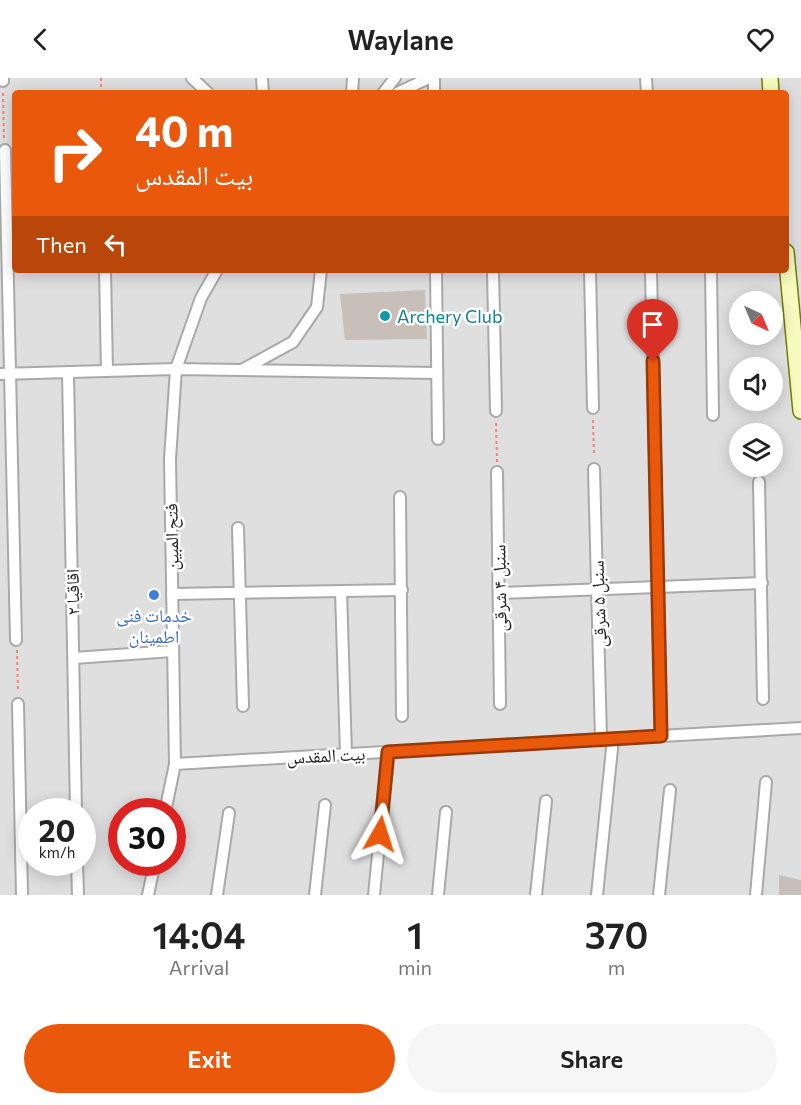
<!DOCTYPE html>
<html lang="en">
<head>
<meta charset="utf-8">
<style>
	:root { --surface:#fff; --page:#f6f6f6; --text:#222; --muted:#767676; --accent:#ea580c }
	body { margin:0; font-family:Commissioner,"Noto Naskh Arabic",sans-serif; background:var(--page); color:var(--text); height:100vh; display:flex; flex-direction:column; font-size:22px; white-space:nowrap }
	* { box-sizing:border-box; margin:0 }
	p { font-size:20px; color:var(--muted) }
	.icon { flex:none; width:33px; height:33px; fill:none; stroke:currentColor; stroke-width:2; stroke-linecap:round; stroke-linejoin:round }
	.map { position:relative; height:817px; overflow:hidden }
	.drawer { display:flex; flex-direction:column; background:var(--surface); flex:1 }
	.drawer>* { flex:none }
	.banner { position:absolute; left:12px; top:12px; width:777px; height:183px; border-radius:6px; box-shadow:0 3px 15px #0003; background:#ea580c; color:#fff; overflow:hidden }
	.needle { width:39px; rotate:136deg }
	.tools { position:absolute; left:729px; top:213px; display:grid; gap:12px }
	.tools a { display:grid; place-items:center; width:54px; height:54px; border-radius:50%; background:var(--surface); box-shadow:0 3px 15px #0003; font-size:30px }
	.speed { position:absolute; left:18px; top:720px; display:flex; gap:12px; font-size:30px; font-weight:700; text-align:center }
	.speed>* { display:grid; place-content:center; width:78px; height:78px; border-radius:50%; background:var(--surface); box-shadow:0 3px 15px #0003; line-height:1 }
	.speed small { font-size:15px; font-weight:400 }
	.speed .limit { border:9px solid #d22; background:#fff; color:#111 }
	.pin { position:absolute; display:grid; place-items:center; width:51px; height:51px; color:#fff; margin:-62px -26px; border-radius:50% 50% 50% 0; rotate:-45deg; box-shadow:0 0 6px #0007 }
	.pin .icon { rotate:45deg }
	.me { position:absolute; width:66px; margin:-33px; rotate:6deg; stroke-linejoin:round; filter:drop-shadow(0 0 4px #0008) }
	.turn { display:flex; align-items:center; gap:21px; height:126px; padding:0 24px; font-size:27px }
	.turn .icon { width:78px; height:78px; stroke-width:2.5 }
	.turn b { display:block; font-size:42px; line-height:51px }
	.then { display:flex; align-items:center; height:57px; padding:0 24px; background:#0003; gap:12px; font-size:22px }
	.eta { display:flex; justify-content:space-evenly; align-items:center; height:102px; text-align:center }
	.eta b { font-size:36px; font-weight:600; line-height:42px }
	.primary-button { display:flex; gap:12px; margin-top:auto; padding:12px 24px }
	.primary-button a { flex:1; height:69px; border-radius:36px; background:var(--accent); color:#fff; font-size:24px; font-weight:600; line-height:69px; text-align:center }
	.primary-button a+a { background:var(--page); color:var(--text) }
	header { display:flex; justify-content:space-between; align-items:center; height:78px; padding:0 24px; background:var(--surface); font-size:27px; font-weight:600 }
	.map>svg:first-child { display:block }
	.residential { fill:#e0dfdf; fill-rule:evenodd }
	.building { fill:#c7bfb8 }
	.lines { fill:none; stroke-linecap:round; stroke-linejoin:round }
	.street-casing { stroke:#a9a9a9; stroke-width:14 }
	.secondary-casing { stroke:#707d05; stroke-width:18 }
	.path { stroke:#fa8072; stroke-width:2; stroke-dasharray:3 3; stroke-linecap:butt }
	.street { stroke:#fff; stroke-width:10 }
	.secondary { stroke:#f7fabf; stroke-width:15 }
	.route-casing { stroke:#983908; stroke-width:15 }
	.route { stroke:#ea580c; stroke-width:10 }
	.culture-dot { fill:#0f9aa8; stroke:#fff; stroke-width:2 }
	.shop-dot { fill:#3f7fe0; stroke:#fff; stroke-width:2 }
	.labels { text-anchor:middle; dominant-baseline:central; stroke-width:5; stroke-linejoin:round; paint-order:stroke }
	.culture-label { font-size:18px; fill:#0d838f; stroke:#fff; text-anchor:start }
	.street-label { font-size:18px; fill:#222; stroke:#fff }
	.shop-label { font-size:18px; fill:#366cbe; stroke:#fff }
</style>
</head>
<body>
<header><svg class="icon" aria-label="back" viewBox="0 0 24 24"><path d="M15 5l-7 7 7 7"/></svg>Waylane<svg class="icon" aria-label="heart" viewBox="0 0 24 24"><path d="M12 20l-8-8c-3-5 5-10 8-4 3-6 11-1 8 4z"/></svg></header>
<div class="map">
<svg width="801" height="817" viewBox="0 0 801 817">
	<rect width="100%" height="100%" fill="#f2efe9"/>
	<path class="residential" d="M0,0H801V817H0ZM15,15H786V192H15ZM740,224H772V256H740ZM740,290H772V322H740ZM740,356H772V388H740ZM32,734H82V784H32ZM122,734H172V784H122Z"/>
	<g class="building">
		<polygon points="425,212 427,261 345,262 340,216"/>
		<polygon points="779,797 801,802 801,817 779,817"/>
	</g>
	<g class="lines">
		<g class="street-casing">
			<g id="street">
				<polyline points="3,0 3,3"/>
				<polyline points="192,0 208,15"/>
				<polyline points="262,0 263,15"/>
				<polyline points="434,0 434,15"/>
				<polyline points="646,0 647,15"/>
				<polyline points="352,15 353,0"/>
				<polyline points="383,15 395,0"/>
				<polyline points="397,15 429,0"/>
				<polyline points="5,72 16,562"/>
				<polyline points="105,192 107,293"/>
				<polyline points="436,192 438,361"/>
				<polyline points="493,192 496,333"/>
				<polyline points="590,192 593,330"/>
				<polyline points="651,192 661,658"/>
				<polyline points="711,192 713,337"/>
				<polyline points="242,292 293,264 317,229 321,192"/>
				<polyline points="68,294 76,734"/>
				<polyline points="0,296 176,291 437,295"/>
				<polyline points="594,391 601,661"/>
				<polyline points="497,394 500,626"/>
				<polyline points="759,404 763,621"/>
				<polyline points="400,419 402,638"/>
				<polyline points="238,450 243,628"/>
				<polyline points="341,513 346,676"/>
				<polyline points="500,515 762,505"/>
				<polyline points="172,516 402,512"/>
				<polyline points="74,580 173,573"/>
				<polyline points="18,626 22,817"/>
				<polyline points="175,686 801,650"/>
				<polyline points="165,734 175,686 170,381 176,291 201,220 217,192"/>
				<polyline points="77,784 78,817"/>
				<polyline points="148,817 155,784"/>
				<polyline points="217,817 229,735"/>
				<polyline points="315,817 325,727"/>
				<polyline points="374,817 388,674"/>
				<polyline points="438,817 446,734"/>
				<polyline points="536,817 546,723"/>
				<polyline points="597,817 613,661"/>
				<polyline points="659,817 670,712"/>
				<polyline points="756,817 766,704"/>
			</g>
		</g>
		<g class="secondary-casing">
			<g id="secondary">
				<polyline points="770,0 771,15"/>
				<polyline points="786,174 801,333"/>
			</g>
		</g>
		<g class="path">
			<polyline points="101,0 101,15"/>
			<polyline points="3,15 4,61"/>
			<polyline points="593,342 594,378"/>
			<polyline points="496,345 497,384"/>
			<polyline points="17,572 18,614"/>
		</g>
		<use href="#street" class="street"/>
		<use href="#secondary" class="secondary"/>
	</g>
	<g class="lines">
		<g class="route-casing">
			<polyline id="route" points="380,756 388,674 661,658 653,283"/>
		</g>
		<use href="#route" class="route"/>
	</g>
	<circle class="culture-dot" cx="385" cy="238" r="6"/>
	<circle class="shop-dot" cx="154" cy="517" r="6"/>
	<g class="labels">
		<g class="culture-label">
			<text x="397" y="238">Archery Club</text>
		</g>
		<g class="street-label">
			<text transform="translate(171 459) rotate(-91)">فتح المبین</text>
			<text transform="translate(499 510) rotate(-91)">سنبل ۴ شرقی</text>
			<text transform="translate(72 514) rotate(-91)">اقاقیا ۲</text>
			<text transform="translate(598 526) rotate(-92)">سنبل ۵ شرقی</text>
			<text transform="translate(326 677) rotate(-3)">بیت المقدس</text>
		</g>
		<g class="shop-label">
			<text x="154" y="537">خدمات فنی<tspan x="154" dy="21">اطمینان</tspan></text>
		</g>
	</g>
</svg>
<div class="tools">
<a><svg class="needle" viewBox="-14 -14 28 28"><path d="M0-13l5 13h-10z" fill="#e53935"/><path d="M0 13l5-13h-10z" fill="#767676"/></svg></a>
<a><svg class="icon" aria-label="sound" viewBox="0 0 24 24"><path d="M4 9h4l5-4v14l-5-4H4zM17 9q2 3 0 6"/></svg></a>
<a><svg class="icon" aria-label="layers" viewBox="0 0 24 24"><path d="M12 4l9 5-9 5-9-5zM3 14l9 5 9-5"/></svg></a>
</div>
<div class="speed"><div>20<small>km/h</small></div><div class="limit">30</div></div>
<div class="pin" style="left:653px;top:283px;background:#d93025"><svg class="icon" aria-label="arrive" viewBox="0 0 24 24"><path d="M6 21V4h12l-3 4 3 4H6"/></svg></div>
<svg class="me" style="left:380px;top:756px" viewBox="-20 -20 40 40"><path d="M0-17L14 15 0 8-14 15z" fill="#ea580c" stroke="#fff" stroke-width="4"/></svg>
<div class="banner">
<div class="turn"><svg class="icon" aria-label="right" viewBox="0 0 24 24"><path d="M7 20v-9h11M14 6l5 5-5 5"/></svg><div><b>40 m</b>بیت المقدس</div></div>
<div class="then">Then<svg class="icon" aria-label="left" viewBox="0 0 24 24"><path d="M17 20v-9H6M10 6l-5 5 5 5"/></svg></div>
</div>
</div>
<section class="drawer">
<div class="eta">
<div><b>14:04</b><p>Arrival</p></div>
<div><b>1</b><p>min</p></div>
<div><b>370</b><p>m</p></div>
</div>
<div class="primary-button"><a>Exit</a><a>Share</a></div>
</section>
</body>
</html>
